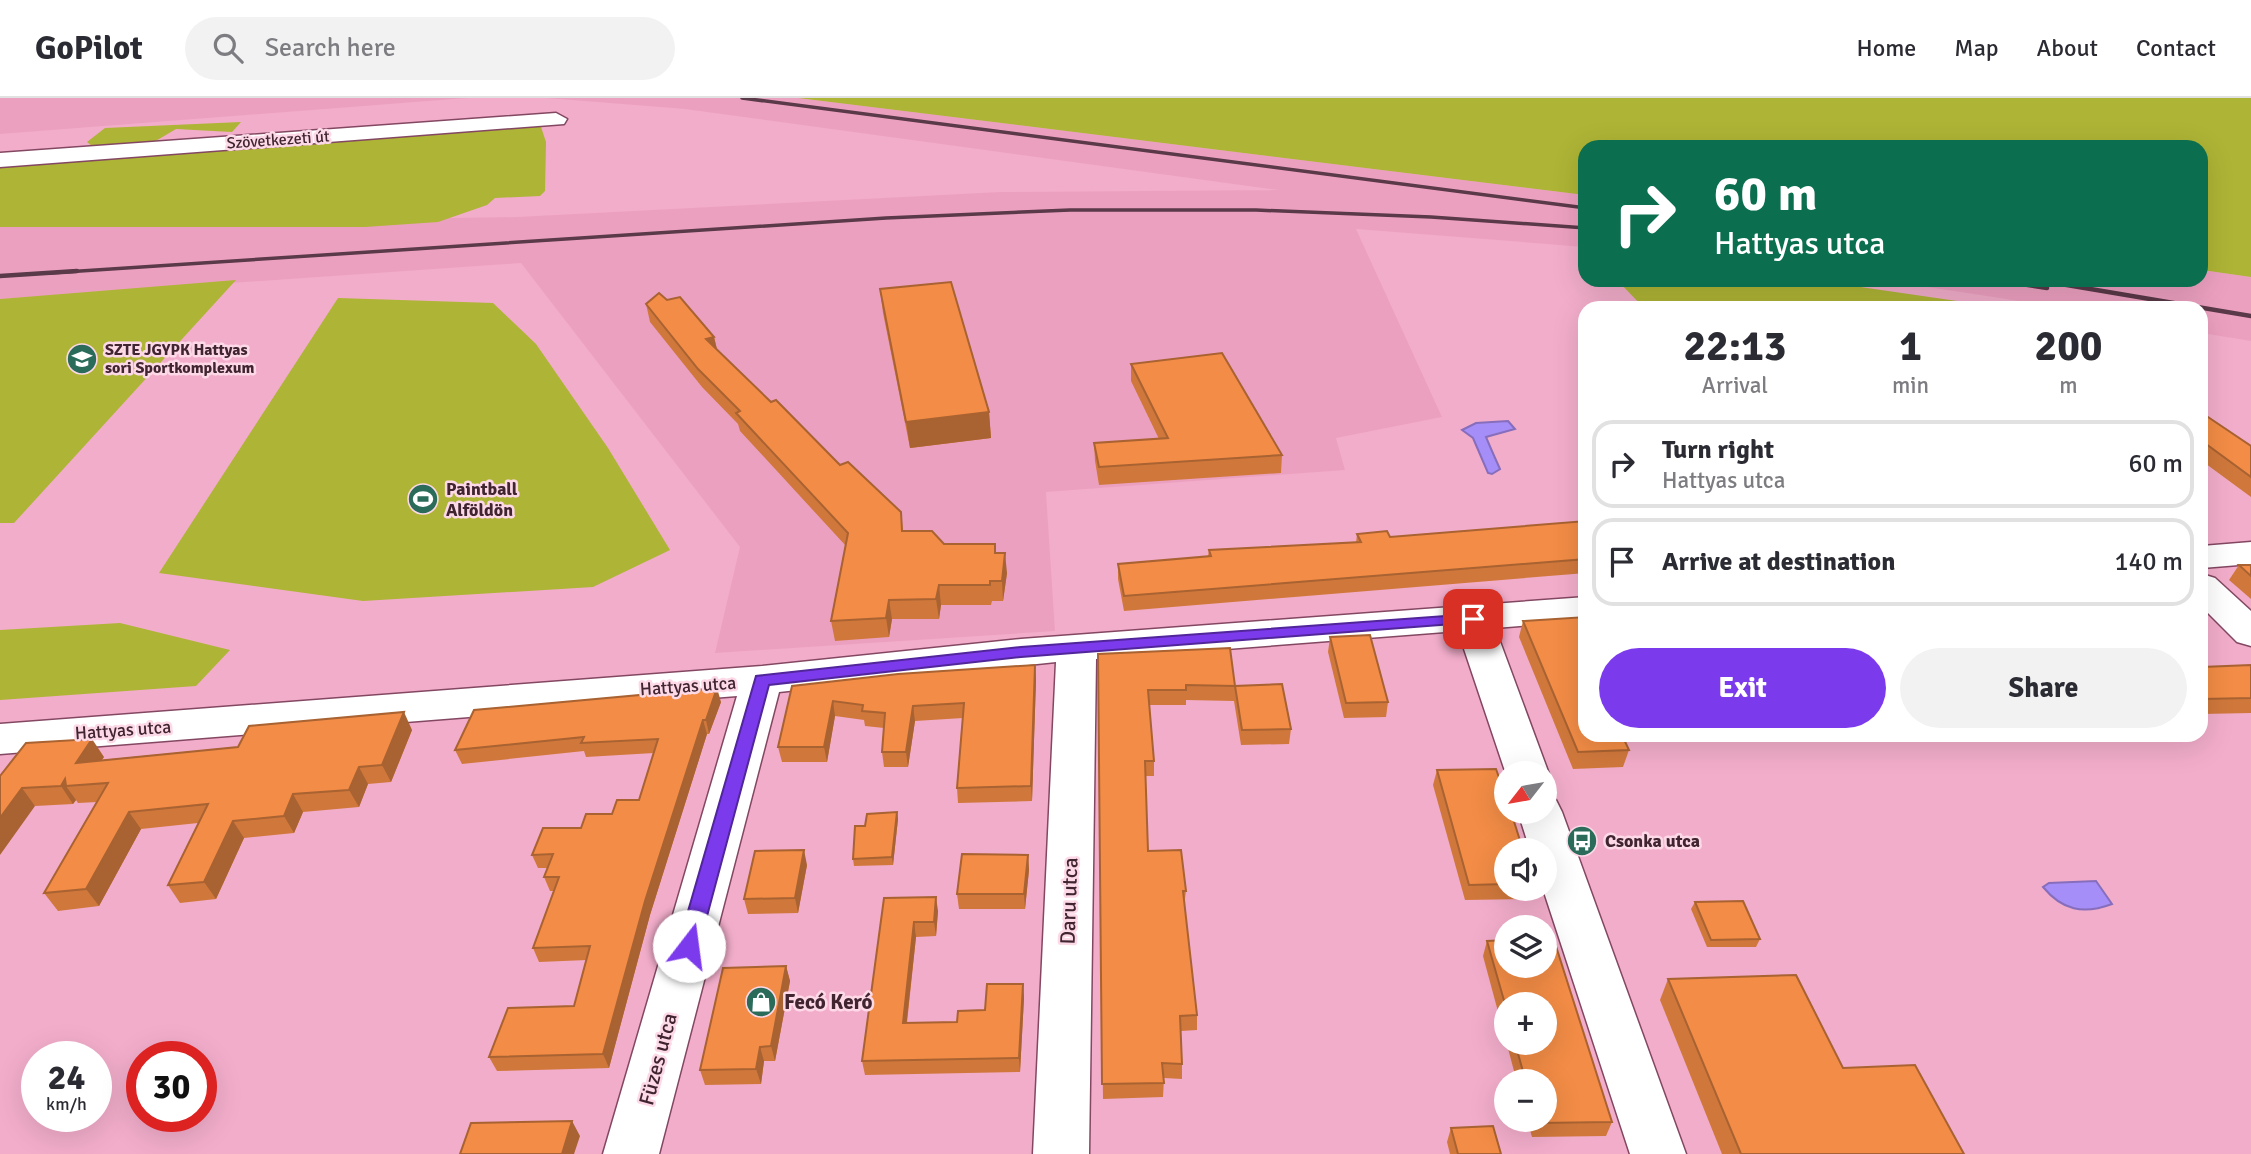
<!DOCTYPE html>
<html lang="en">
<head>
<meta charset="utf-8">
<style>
	:root { --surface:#fff; --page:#f2f2f3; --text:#2b2b33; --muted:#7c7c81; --line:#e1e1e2; --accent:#7c3aed }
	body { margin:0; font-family:Signika,sans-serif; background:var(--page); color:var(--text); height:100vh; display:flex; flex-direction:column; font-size:26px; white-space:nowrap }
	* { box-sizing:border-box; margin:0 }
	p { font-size:23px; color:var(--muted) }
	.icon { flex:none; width:38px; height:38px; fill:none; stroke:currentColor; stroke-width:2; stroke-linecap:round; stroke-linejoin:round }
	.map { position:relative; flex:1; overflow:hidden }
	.drawer { position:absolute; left:1578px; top:203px; width:630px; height:441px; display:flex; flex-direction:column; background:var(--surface); border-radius:21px; box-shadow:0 7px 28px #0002 }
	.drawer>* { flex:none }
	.hud { position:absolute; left:1578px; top:42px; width:630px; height:147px; border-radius:21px; box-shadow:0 7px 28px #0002; background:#0b6e4f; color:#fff; overflow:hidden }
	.needle { width:46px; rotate:239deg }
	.fabs { position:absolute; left:1494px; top:663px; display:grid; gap:14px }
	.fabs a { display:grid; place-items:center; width:63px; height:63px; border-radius:50%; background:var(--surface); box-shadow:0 7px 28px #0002; font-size:35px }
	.speed { position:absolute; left:21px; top:943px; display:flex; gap:14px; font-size:35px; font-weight:700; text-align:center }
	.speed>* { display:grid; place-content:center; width:91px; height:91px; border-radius:50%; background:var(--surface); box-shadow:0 7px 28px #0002; line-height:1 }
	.speed small { font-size:18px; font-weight:400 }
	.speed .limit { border:10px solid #d22; background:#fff; color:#111 }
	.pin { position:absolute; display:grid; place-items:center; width:60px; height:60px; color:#fff; margin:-30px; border-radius:14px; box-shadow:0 4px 10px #0006 }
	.me { position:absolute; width:77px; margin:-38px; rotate:15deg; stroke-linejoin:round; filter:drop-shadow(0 0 5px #0008) }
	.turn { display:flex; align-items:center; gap:24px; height:147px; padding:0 21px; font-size:32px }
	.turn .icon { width:91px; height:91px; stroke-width:2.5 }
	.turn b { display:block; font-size:49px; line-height:60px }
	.eta { display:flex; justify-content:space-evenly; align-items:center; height:119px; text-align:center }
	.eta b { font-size:42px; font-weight:800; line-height:49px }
	.cta { display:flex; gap:14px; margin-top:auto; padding:14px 21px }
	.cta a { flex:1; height:80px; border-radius:42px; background:var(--accent); color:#fff; font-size:28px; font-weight:800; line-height:80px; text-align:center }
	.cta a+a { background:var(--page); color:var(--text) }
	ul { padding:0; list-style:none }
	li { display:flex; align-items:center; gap:21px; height:88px; margin:0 14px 10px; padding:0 7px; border:4px solid var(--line); border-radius:21px }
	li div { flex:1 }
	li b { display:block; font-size:26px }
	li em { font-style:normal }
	header { display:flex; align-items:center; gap:42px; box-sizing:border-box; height:98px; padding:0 35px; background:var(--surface); border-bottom:2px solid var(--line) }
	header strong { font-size:33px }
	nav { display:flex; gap:38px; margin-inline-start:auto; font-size:24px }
	.search { width:490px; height:63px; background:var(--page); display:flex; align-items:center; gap:18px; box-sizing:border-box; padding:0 24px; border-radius:38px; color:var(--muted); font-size:26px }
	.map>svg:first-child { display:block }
	.built { fill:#eca0c0 }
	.green { fill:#aeb435 }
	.water { fill:#a58ef7; stroke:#876ebc; stroke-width:2 }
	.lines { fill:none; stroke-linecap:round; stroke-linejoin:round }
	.street-casing { stroke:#834762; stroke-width:3 }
	.street { fill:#fff; fill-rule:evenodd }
	.rail-far1 { stroke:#5a3948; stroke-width:3.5 }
	.rail { stroke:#5a3948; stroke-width:4.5 }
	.wall { fill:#d0783c; fill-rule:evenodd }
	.shaded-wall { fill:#a96231 }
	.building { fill:#f28c46; stroke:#a96231; stroke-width:2 }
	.route { fill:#7c3aed; stroke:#51269a; stroke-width:2 }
	.labels { text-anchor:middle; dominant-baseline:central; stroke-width:5; stroke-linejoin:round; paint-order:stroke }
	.far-street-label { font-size:16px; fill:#402531; stroke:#fdd9e7 }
	.far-poi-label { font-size:16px; font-weight:bold; fill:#402531; stroke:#fdd9e7; text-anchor:start }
	.poi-label { font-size:18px; font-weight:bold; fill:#402531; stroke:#fdd9e7; text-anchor:start }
	.street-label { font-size:18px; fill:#402531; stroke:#fdd9e7 }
	.near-street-label { font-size:21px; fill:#402531; stroke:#fdd9e7 }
	.near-poi-label { font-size:21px; font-weight:bold; fill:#402531; stroke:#fdd9e7; text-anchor:start }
</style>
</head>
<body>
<header>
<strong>GoPilot</strong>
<div class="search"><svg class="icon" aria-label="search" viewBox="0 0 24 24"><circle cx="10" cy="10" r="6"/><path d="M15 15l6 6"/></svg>Search here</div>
<nav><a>Home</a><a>Map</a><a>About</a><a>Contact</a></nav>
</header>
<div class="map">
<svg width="2251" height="1056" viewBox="0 0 2251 1056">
	<rect width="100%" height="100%" fill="#f2adca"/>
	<g class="built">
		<polygon points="0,0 467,0 0,36"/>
		<polygon points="547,0 798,0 1585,97 1585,149 1356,131 1442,319 1336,340 1345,372 1046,394 1055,533 715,555 740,449 521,165 0,201 0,128 517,119 1000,94 1278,92 685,11"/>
		<polygon points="2202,172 2251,179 2251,243 2202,235 2202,210 2066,210 1882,182 2202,182"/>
	</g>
	<g class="green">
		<polygon points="798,0 2251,0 2251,179 2202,172 2202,49 1586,49 1585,97"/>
		<polygon points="241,24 232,34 176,31 154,44 92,48 87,44 105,30"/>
		<polygon points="520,27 541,29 546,44 545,93 540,98 495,100 487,107 438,124 365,129 0,129 0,67"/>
		<polygon points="236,182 14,425 0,425 0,201"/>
		<polygon points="1617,182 1812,182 1964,204 1983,210 1644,210"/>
		<polygon points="338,200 493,205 536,246 608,350 670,452 593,489 363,503 159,475"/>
		<polygon points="120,525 230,552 196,588 0,602 0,532"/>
	</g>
	<g class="water">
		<path d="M1508,323L1515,331L1486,339C1491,351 1495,360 1500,371L1492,376L1488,375L1473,340L1462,332L1476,325Z"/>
		<path d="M2096,783L2112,806C2083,817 2062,812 2043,789L2049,785Z"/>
	</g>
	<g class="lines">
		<g class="street-casing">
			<g id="street">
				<polygon points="556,15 567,21 564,26 0,69 0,55"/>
				<polygon points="2251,444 2251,466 2202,470 2202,448"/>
				<polygon points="2202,476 2215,480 2251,513 2251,548 2237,544 2202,509"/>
				<polygon points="1586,499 1586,523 1495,530 1549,676 1545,682 1545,676 1507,676 1507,679 1458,533 1096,561 1089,1056 1033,1056 1056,564 779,594 659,1056 603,1056 737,598 0,656 0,626 762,568 1021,541"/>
				<polygon points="1545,699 1556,702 1562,714 1686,1056 1630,1056 1543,791 1545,752 1530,752 1518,714 1545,714"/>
			</g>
		</g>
		<use href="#street" class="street"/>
		<g class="rail-far1">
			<polyline points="742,0 1586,110"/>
			<polyline points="50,175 886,120 1070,112 1256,112 1431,119 1586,130"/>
		</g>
		<g class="rail">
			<polyline points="0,178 77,173"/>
			<polyline points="1996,182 2047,190"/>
			<polyline points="2037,182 2251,218"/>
		</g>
	</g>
	<g class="wall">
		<polygon points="880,191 989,314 991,340 910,350 883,215"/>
		<polygon points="667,202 714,239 717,251 771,304 840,367 901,414 903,433 944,446 996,455 1007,475 1003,503 992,503 991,507 941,507 939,521 892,521 889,539 835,543 831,523 846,448 740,333 738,326 702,289 650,224 646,206"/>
		<polygon points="1131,266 1282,357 1281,375 1099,387 1095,363 1094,345 1159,341 1131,283"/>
		<polygon points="2202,315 2251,348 2251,399 2202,363"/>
		<polygon points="1586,423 1586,475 1124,513 1118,481 1118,466 1208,458 1209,452 1356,445 1357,436 1390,439"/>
		<polygon points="2239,467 2251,467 2251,501 2229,482"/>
		<polygon points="1523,523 1586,637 1629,652 1623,669 1573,671 1519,539"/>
		<polygon points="1330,539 1388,604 1386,619 1344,620 1328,554"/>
		<polygon points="1098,556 1235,588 1291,631 1289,646 1241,647 1234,603 1186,602 1186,607 1149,607 1154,663 1154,678 1145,678 1148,753 1186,793 1184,808 1197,917 1197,932 1181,933 1182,966 1182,981 1164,980 1163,999 1103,1001"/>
		<polygon points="1035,567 1036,582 1032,703 958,705 957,690 963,620 915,623 908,669 884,669 882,654 884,630 865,628 864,622 835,618 827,664 782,664 778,649 792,588"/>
		<polygon points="2251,567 2251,615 2202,616 2202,569"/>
		<polygon points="721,604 709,636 707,636 650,817 609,970 497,973 489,959 574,908 587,862 539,864 533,850 554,793 550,793 544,779 548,770 538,770 532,757 581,730 639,702 654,655 586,659 584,653 462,666 455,652"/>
		<polygon points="412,632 391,684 368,686 359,709 303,714 294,735 244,740 216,801 180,805 168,787 198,725 141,731 99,808 58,813 44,795 97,704 78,705 76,702 73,706 35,708 0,678 104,659 101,662"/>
		<polygon points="1437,672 1507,752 1507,791 1532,791 1529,801 1465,802 1433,687"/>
		<polygon points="897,714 898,721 893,767 854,768 853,761 865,728"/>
		<polygon points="1028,757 1029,772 1025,811 959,811 957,796"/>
		<polygon points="807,767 798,815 748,816 744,801"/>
		<polygon points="884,800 938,813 936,838 916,839 907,925 957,924 985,912 1023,886 1024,900 1020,974 865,977 862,963"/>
		<polygon points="1695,804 1760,841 1756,849 1707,849 1691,811"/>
		<path d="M1487,843L1612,1024L1606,1038L1532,1039L1527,1022H1545V984H1517L1483,858ZM1507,906L1545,945H1507Z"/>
		<polygon points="786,868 790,883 775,963 764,963 761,986 705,987 700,972"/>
		<polygon points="1668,881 1843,970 1964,1056 1722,1056 1660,902"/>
		<polygon points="1451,1030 1501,1056 1450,1056 1447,1044"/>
	</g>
	<g class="shaded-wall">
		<polygon points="714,239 718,256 706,241"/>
		<polygon points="989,314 991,340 910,350 906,324"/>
		<polygon points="1005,455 1007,475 1003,503 1002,483"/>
		<polygon points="939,487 941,507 939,521 936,501"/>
		<polygon points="889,502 892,521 889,539 886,520"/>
		<polygon points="1035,567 1036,582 1032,703 1031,688"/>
		<polygon points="717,590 721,604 709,636 706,622"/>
		<polygon points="833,603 835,618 827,664 824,649"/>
		<polygon points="913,608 915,623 908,669 906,654"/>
		<polygon points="404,614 412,632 391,684 382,667"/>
		<polygon points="703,622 707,636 650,817 609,970 603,956 645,803"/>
		<polygon points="92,641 104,659 88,682 76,665"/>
		<polygon points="359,669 368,686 359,709 349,692"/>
		<polygon points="65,681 66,688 76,702 73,706 61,688"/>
		<polygon points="22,690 35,708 0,757 0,720"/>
		<polygon points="293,696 303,714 294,735 284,718"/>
		<polygon points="129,714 141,731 99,808 86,791"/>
		<polygon points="897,714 898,721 893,767 892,759"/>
		<polygon points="233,723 244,740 216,801 204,784"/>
		<polygon points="804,752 807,767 798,815 795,800"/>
		<polygon points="1028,757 1029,772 1025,811 1024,796"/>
		<polygon points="936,799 938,813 936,838 934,824"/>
		<polygon points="914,824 916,839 905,939 903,925"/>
		<polygon points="786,868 790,883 775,963 771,948"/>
		<polygon points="1023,886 1024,900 1020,974 1019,960"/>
		<polygon points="760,949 764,963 761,986 756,971"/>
		<polygon points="572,1023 580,1038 574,1056 562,1056"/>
	</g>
	<g class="building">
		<polygon points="951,184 989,314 906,324 880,191"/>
		<polygon points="659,195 667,202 680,199 714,239 706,241 771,304 776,302 840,367 848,364 901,414 902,433 932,433 944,446 995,446 995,455 1005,455 1002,483 990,483 990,487 939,487 936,501 889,502 886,520 831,523 848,435 736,315 740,313 698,271 646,206"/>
		<polygon points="1222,255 1282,357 1099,369 1094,345 1168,340 1131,266"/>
		<polygon points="2202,315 2251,348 2251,379 2202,343"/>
		<polygon points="1586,423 1586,461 1124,498 1118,466 1211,458 1209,452 1361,444 1357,436 1387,433 1390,439"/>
		<polygon points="2239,467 2251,467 2251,478"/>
		<polygon points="1586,519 1586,637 1622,637 1629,652 1578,654 1523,523"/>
		<polygon points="1370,537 1388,604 1346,605 1330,539"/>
		<polygon points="1230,550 1235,588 1186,587 1186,592 1148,592 1154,663 1145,663 1148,753 1181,752 1186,793 1183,793 1197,917 1180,918 1182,966 1162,965 1164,985 1102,986 1098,556"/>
		<polygon points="1035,567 1031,688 957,690 964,605 913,608 906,654 882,654 885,615 862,613 863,607 833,603 824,649 778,649 792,588 898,576"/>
		<polygon points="2251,567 2251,600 2202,601 2202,569"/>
		<polygon points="1282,586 1291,631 1242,632 1235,588"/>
		<polygon points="717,590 706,622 703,622 645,803 603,956 489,959 508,910 574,908 590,848 533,850 559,779 544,779 553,756 532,757 543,730 581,730 586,716 612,716 617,702 639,702 658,641 581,645 584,639 455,652 474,612"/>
		<polygon points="404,614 382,667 359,669 349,692 293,696 284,718 233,723 204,784 168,787 208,706 129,714 86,791 44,795 108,685 66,688 65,681 61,688 22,690 0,720 0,678 26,645 92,641 76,665 238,649 249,628"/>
		<polygon points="1496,671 1507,702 1507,714 1511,714 1523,752 1507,752 1507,786 1469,787 1437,672"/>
		<polygon points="897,714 892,759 853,761 855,728 865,728 867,716"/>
		<polygon points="804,752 795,800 744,801 755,753"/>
		<polygon points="962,756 1028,757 1024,796 957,796"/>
		<polygon points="936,799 934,824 914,824 903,925 957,924 958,913 985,912 987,886 1023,886 1019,960 862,963 884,800"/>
		<polygon points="1743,803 1760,841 1711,842 1695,804"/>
		<polygon points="1507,842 1507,868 1545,868 1545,842 1554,842 1612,1024 1537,1025 1537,1022 1545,1022 1545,984 1526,984 1515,945 1545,945 1545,906 1507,906 1507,913 1487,843"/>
		<polygon points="786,868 771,948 760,949 756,971 700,972 723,870"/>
		<polygon points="1796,877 1843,970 1915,967 1964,1056 1741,1056 1668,881"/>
		<polygon points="572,1023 562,1056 460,1056 471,1025"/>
		<polygon points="1493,1028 1501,1056 1458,1056 1451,1030"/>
	</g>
	<polygon class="route" points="1473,516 1481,521 1479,524 1021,559 769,587 699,848 696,854 689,856 681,854 678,848 756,578 1021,549"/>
	<defs>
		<g id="university-disc" transform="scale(1.575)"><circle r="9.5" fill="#2b6b5a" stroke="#fdd9e7"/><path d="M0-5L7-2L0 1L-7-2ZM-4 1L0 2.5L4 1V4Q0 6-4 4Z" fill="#fff"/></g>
		<g id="stadium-disc" transform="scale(1.575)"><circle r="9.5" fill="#2b6b5a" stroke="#fdd9e7"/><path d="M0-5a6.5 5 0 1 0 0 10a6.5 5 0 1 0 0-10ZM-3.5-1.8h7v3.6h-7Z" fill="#fff"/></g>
		<g id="bus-disc" transform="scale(1.575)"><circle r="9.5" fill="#2b6b5a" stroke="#fdd9e7"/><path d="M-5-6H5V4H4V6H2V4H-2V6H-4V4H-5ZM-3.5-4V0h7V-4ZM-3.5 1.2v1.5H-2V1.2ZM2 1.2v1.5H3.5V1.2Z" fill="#fff"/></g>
		<g id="shop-disc" transform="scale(1.575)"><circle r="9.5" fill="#2b6b5a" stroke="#fdd9e7"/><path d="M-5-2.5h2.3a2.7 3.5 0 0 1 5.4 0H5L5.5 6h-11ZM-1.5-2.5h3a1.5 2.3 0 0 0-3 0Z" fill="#fff"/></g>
	</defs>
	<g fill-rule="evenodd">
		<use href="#university-disc" x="82" y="261"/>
		<use href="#stadium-disc" x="423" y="401"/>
		<use href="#bus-disc" x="1582" y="743"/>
		<use href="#shop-disc" x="761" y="904"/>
	</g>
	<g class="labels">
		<g class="far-street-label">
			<text transform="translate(278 42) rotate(-4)">Szövetkezeti út</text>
		</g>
		<g class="far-poi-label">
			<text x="105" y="252">SZTE JGYPK Hattyas<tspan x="105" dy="18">sori Sportkomplexum</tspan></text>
		</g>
		<g class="poi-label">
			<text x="446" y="391">Paintball<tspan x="446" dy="21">Alföldön</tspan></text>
			<text x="1605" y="743">Csonka utca</text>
		</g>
		<g class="street-label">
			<text transform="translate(688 588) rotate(-4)">Hattyas utca</text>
			<text transform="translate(123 632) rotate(-4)">Hattyas utca</text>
		</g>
		<g class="near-street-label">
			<text transform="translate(1069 803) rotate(-88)">Daru utca</text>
			<text transform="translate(658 961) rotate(-75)">Füzes utca</text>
		</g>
		<g class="near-poi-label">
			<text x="784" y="904">Fecó Keró</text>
		</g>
	</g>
</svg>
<div class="fabs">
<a><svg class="needle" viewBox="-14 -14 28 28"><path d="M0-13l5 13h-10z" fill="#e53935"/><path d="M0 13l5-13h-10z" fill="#7c7c81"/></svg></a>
<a><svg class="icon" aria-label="sound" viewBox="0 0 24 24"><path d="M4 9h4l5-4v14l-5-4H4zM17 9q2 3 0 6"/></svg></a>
<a><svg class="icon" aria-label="layers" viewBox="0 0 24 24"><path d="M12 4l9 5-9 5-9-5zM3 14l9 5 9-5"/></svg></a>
<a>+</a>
<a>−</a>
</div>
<div class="speed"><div>24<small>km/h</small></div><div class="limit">30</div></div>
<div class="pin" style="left:1473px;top:521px;background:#d93025"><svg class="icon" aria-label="arrive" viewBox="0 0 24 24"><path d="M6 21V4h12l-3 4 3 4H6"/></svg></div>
<svg class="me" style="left:689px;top:848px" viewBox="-20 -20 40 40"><circle r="19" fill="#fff"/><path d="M0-13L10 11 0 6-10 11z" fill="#7c3aed"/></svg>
<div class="hud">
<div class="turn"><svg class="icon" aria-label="right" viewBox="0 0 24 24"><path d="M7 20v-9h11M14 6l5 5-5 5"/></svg><div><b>60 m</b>Hattyas utca</div></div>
</div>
<section class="drawer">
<div class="eta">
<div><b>22:13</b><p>Arrival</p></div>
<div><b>1</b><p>min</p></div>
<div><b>200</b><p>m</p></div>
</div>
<ul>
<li><svg class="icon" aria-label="right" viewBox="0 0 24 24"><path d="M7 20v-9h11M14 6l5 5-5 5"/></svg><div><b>Turn right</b><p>Hattyas utca</p></div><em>60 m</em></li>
<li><svg class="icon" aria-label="arrive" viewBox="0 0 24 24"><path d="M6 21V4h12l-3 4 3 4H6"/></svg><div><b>Arrive at destination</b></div><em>140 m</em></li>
</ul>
<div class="cta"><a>Exit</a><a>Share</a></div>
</section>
</div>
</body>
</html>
